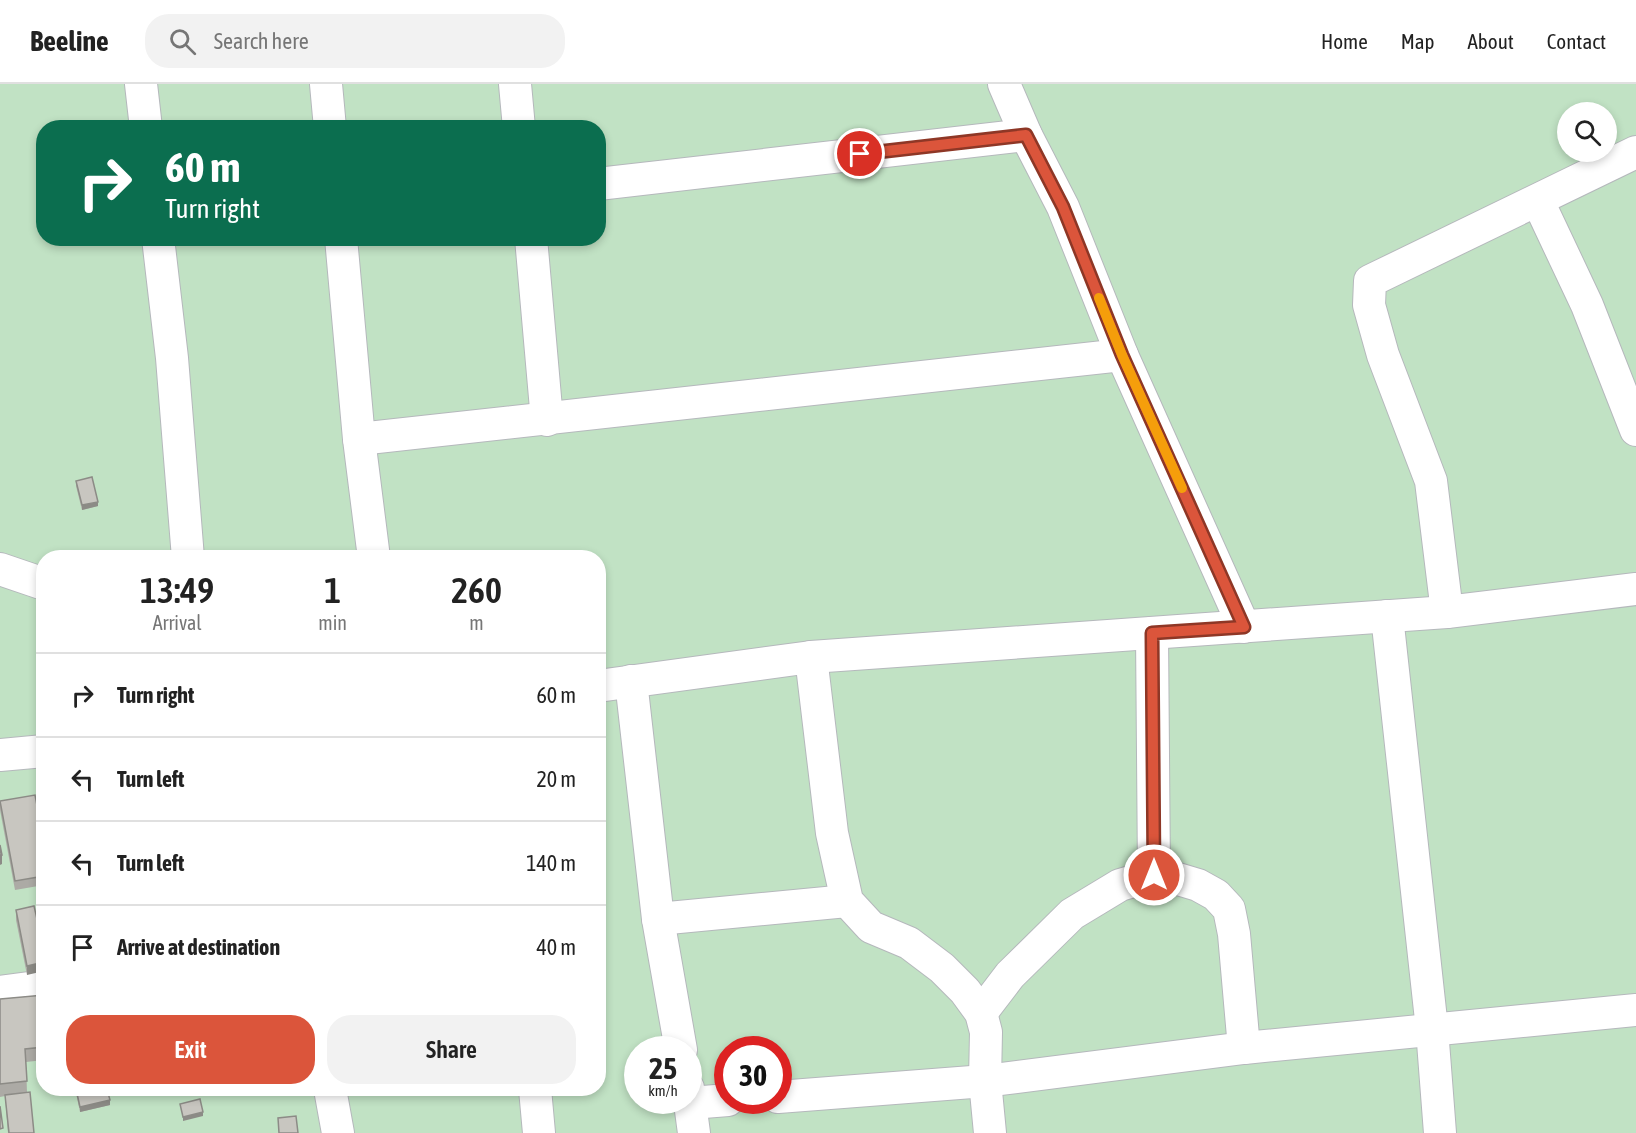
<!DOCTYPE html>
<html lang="en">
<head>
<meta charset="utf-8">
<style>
	:root { --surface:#fff; --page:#f2f2f2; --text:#222; --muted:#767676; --line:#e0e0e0; --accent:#db553b }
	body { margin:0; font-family:"Asap Condensed",sans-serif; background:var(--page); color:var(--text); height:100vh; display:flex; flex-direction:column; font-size:22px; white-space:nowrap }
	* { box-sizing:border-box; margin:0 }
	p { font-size:20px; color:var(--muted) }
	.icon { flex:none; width:33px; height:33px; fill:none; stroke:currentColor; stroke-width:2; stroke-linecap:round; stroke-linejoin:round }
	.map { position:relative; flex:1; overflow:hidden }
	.drawer { position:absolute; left:36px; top:466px; width:570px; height:546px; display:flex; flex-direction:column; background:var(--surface); border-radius:24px; box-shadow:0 3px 9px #0003 }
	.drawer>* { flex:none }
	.guide { position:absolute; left:36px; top:36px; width:570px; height:126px; border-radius:24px; box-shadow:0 3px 9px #0003; background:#0b6e4f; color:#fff; overflow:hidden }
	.tools { position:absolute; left:1557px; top:18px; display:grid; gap:12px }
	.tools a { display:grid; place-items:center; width:60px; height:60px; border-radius:50%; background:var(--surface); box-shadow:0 3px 9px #0003; font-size:30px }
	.speed { position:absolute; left:624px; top:952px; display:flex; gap:12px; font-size:30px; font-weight:700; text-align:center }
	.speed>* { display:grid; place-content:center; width:78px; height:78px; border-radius:50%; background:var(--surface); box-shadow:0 3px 9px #0003; line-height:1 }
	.speed small { font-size:15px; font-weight:400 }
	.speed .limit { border:9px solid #d22; background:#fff; color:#111 }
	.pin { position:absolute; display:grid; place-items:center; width:51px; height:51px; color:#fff; margin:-26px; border:3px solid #fff; border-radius:50%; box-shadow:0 2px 6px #0007 }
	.me { position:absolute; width:66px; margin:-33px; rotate:0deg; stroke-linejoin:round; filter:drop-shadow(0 0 4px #0008) }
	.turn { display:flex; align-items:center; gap:21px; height:126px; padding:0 30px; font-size:27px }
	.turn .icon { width:78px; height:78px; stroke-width:2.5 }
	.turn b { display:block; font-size:42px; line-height:51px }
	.eta { display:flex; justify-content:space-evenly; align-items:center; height:102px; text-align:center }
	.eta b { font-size:36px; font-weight:600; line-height:42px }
	.primary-button { display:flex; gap:12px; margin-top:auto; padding:12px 30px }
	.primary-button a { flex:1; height:69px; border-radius:24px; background:var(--accent); color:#fff; font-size:24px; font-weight:600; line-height:69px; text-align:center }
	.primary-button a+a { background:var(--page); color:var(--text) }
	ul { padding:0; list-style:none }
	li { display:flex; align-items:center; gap:18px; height:84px; padding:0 30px; border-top:2px solid var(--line) }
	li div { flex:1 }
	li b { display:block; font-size:22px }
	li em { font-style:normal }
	header { display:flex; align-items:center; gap:36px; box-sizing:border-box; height:84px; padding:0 30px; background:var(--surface); border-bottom:2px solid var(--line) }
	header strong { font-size:28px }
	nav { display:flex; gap:33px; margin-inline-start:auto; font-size:21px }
	.search { width:420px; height:54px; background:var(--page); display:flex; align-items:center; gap:15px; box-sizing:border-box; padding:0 21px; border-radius:24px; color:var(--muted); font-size:22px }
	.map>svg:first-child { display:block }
	.grass { fill:#c1e2c4; fill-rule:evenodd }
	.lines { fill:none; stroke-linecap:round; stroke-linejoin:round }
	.street-casing { stroke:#b5b8bc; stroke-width:34 }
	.street { stroke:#fff; stroke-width:32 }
	.wall { fill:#acaaa5 }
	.shaded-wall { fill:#8c8b86 }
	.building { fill:#c8c6c0; stroke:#8c8b86; stroke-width:1.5 }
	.route-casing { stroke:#8e3726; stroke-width:15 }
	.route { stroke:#db553b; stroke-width:10 }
	.slow { stroke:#f59e0b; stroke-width:10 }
</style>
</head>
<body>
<header>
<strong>Beeline</strong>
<div class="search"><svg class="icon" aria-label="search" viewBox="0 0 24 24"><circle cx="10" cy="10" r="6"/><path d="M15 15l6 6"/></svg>Search here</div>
<nav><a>Home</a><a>Map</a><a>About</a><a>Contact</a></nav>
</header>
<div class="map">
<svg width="1636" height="1049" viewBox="0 0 1636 1049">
	<rect width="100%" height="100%" fill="#edebe3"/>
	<path class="grass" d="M0,0H1636V1049H0ZM1568,28H1606V68H1568ZM44,44H598V154H44ZM44,474H598V1005H44ZM638,966H688V1017H638ZM728,966H778V1017H728Z"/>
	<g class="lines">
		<g class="street-casing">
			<g id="street">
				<polyline points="141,0 146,44"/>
				<polyline points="326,0 330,44"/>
				<polyline points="515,0 519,44"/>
				<polyline points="1004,0 1026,51 1063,123 1122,271 1244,543"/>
				<polyline points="598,100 1026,51"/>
				<polyline points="1538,117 1587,221 1636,346"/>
				<polyline points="158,154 172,274 188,474"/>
				<polyline points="341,154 359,355 374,474"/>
				<polyline points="531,154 547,336"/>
				<polyline points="359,355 1122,271"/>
				<polyline points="0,485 44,500"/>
				<polyline points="1447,528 1431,397 1383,271 1369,221 1370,197 1636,68"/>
				<polyline points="1387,532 1432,945 1440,1049"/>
				<polyline points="1152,549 1154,791"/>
				<polyline points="811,573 832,749 847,817 871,843 909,859 942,884 965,907 981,929 986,948 985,997 990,1049"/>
				<polyline points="631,597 658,835 681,966"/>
				<polyline points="598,602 811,573 1447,528 1636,505"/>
				<polyline points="0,671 44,667"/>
				<polyline points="658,835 847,817"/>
				<polyline points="0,908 44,902"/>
				<polyline points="981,929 1010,891 1072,830 1120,801 1154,791 1178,795 1198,801 1216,811 1229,825 1234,850 1244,964"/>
				<polyline points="688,1004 694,1049"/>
				<polyline points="330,1005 338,1049"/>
				<polyline points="535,1005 539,1049"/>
				<polyline points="778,1013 985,997 1244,964 1636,926"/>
				<polyline points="691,1019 728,1016"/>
			</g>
		</g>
		<use href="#street" class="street"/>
	</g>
	<g class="wall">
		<polygon points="76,397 98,422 82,426 76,402"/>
		<polygon points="0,717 44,757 44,801 15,806 0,726"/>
		<polygon points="16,826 44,865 27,891 16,836"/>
		<polygon points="44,911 44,976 26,978 27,1009 34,1049 8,1049 5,1012 0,1013 0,915"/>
		<polygon points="76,1005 110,1021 80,1028 76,1009"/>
	</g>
	<g class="shaded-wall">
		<polygon points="98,418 98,422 82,426 82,421"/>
		<polygon points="0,771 2,771 2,780 0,781"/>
		<polygon points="44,878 44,887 27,891 27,882"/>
		<polygon points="110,1016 110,1021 80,1028 80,1023"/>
		<polygon points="203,1028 203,1032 183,1037 183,1033"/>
	</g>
	<g class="building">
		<polygon points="92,393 98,418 82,421 76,397"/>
		<polygon points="35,711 44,757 44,792 15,797 0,717"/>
		<polygon points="0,761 2,771 0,771"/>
		<polygon points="34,822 44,865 44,878 27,882 16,826"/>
		<polygon points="44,911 44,963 25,965 27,997 0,1000 0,915"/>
		<polygon points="76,1005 107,1005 110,1016 80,1023"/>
		<polygon points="30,1008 34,1049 9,1049 5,1011"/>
		<polygon points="200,1015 203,1028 183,1033 180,1020"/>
		<polygon points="0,1022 3,1044 0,1045"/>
		<polygon points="296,1032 298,1049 279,1049 278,1034"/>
	</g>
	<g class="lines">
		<g class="route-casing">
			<polyline id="route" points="860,70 1026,51 1063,123 1122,271 1244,543 1152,549 1154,791"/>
		</g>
		<use href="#route" class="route"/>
		<polyline class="slow" points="1099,214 1122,271 1182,404"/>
	</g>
</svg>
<div class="tools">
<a><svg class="icon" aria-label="search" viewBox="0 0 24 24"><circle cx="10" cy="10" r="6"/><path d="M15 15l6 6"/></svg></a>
</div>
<div class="speed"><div>25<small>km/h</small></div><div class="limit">30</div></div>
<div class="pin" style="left:860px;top:70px;background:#d93025"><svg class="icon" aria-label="arrive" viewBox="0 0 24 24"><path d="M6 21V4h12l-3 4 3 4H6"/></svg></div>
<svg class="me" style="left:1154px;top:791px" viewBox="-20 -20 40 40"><circle r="17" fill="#db553b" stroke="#fff" stroke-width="3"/><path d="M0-11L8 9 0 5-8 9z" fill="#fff"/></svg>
<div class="guide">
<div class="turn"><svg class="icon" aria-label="right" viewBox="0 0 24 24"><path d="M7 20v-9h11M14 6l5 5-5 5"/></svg><div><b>60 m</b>Turn right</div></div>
</div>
<section class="drawer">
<div class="eta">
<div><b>13:49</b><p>Arrival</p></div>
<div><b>1</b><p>min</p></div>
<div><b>260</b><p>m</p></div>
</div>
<ul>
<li><svg class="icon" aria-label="right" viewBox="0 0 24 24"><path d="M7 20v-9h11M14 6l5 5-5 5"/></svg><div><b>Turn right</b></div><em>60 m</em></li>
<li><svg class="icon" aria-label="left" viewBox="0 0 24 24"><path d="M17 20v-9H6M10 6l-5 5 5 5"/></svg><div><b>Turn left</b></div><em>20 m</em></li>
<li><svg class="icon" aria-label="left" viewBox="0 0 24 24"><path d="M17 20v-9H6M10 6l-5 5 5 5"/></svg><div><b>Turn left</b></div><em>140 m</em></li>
<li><svg class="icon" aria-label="arrive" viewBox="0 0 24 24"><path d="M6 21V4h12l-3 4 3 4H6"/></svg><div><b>Arrive at destination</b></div><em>40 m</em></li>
</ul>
<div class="primary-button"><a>Exit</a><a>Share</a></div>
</section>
</div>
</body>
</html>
